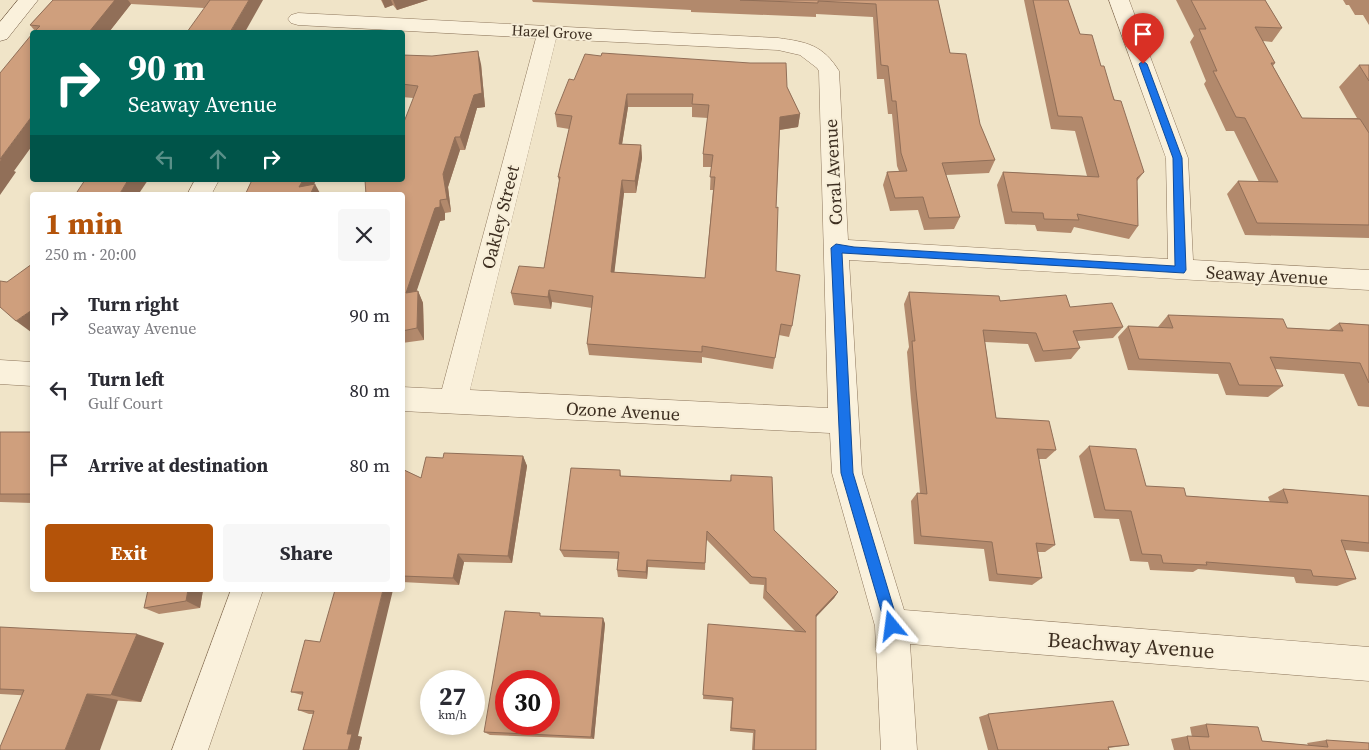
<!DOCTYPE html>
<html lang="en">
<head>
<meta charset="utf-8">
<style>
	:root { --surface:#fff; --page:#f7f7f7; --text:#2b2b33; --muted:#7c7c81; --accent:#b45309 }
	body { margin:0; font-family:"Source Serif 4",serif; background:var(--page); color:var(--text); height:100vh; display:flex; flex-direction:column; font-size:19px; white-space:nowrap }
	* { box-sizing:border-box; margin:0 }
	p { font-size:16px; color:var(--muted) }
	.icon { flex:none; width:28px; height:28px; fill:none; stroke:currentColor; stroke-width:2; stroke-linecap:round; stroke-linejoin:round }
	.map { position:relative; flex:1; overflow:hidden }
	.side { position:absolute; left:30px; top:192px; width:375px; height:400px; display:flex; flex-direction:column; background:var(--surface); border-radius:5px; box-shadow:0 2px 8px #0003 }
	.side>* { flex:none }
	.banner { position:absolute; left:30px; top:30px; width:375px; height:152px; border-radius:5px; box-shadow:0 2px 8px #0003; background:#00695c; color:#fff; overflow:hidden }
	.speed { position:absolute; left:420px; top:670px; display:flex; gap:10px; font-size:25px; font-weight:700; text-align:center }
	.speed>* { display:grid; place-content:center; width:65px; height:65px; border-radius:50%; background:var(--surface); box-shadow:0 2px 8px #0003; line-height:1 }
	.speed small { font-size:12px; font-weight:400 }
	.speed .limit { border:8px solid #d22; background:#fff; color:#111 }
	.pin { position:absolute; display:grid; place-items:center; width:42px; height:42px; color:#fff; margin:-51px -21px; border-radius:50% 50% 50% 0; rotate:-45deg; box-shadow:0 0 5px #0007 }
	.pin .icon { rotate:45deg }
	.me { position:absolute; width:55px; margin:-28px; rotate:344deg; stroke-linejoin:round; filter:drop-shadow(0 0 4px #0008) }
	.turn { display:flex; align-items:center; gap:18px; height:105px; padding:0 15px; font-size:22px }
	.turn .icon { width:65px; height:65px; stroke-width:2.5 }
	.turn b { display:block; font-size:35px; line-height:42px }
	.lanes { display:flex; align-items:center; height:48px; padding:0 15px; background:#0003; justify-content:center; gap:25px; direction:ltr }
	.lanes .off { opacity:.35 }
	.round { display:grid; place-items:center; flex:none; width:52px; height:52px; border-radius:5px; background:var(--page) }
	.summary { display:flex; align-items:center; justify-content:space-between; height:85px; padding:0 15px }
	h1 { font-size:30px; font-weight:700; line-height:38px; color:var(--accent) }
	.cta { display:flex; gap:10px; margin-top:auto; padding:10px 15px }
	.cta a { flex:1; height:58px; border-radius:5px; background:var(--accent); color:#fff; font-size:20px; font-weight:700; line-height:58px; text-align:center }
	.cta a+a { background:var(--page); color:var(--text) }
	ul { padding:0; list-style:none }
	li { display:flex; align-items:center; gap:15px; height:75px; padding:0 15px }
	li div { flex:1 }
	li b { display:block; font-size:19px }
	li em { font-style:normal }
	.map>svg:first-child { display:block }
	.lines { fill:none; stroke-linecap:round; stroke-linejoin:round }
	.minor-casing { stroke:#8d765c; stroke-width:1 }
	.secondary-casing { stroke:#6f573f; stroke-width:1 }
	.minor { fill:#faf1dc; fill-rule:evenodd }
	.secondary { fill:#faf1dc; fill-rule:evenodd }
	.wall { fill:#b2896c; fill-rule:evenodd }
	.shaded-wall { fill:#916f58 }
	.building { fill:#cf9f7d; stroke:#916f58; fill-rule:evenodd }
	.route { fill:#1a73e8; stroke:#114b97 }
	.labels { text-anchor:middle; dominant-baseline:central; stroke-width:4; stroke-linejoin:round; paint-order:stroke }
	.far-street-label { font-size:15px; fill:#3d2e20; stroke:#f7eed8 }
	.street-label { font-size:18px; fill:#3d2e20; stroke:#f7eed8 }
	.near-street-label { font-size:21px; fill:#3d2e20; stroke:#f7eed8 }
</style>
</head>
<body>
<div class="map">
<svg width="1369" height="750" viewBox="0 0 1369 750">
	<rect width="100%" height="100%" fill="#f0e4c8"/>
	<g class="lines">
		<g class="minor-casing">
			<g id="minor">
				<path d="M1109,0H1129L1188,158L1193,260L1369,270V290L849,260L862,473L904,610L1369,647V681L910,644L917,750H881L875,626L832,473L830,433L402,411V387L442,389L536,38L298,25L291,23L288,19L291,15L298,13L778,38C807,42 823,45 839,71L848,240L1168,259L1166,158ZM556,39L778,50L800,55L817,68L819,71L828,408L470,390Z"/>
				<polygon points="195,180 219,180 211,195 187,195"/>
				<polygon points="0,360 32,362 32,386 0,384"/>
				<polygon points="231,590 263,590 208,750 172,750"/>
			</g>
		</g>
		<g class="secondary-casing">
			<polygon id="secondary" points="18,0 38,0 7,39 0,41 0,22"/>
		</g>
		<use href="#minor" class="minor"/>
		<use href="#secondary" class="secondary"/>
	</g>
	<g class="wall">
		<polygon points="53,0 263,0 204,8 131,4 109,32 34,32 35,31 30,25"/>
		<polygon points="381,0 428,0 397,10 393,5 385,8"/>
		<polygon points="532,0 938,0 950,53 995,160 989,173 946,175 960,217 954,229 924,230 918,210 890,211 883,185 887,172 899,171 897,166 892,114 888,114 884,79 877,79 873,17 816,14 816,17 691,12 691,10 533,2"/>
		<polygon points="1024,0 1068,0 1080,34 1101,66 1144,172 1137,181 1138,226 1129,239 1074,227 1071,233 1037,231 1035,225 1005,224 997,185 1003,172 1087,176 1075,131 1051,129"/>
		<polygon points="1176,0 1265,0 1282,28 1272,42 1263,41 1275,63 1273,66 1302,118 1357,118 1339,87 1359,65 1369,65 1369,238 1245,235 1227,194 1238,181 1259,182 1234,131 1226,131 1204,84 1206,81 1190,42 1194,36"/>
		<polygon points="1343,0 1369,0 1369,25 1363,15 1355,15 1349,5 1346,5"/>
		<polygon points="402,55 481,64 485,107 477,108 465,150 460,150 448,187 451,212 445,213 445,220 440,221 416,291 418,291 423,303 424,340 402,343 402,180 413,98 402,97"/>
		<path d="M574,80L787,87L800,114L798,127L780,130L776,208V271L792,326L789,337L779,335L773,369L702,357V363L589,355L587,344L592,308L552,302L551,309L514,305L511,293L544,268L559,181L558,177L569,129L557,127L555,114ZM628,107H692V117L708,118L703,154V167H711L710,190H713L705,278L614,272L624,193H636L642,158L641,145L622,144Z"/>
		<polygon points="909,292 1070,307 1123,327 1113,338 1077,341 1080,348 1071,359 1035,362 1028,344 985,342 996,418 1056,450 1046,459 1039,459 1055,545 1045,552 1038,552 1042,578 1032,585 989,581 984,549 914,544 911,501 917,493 920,493 911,400 907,352 909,347 904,304"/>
		<polygon points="1168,315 1287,328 1329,330 1339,323 1369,325 1369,407 1358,406 1344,374 1275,369 1283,386 1268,397 1226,395 1218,374 1128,370 1118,337 1128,326 1158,327"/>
		<polygon points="0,432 32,432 32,503 0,502"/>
		<polygon points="1089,446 1146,486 1186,496 1270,502 1268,497 1283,489 1369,496 1369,552 1345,550 1356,579 1337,586 1296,583 1294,577 1198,569 1193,572 1150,570 1148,562 1130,561 1119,519 1094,518 1079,456"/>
		<polygon points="523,456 527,466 512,563 464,562 459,585 402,582 402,469 421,478 443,458"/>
		<polygon points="620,470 621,476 730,481 731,475 774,530 838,592 834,598 816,617 816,750 752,750 753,733 730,731 732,701 703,699 708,630 796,632 763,598 764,585 750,584 706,539 705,570 648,567 647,579 618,577 617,570 618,559 564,557 560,550"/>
		<polygon points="203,590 200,608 159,614 144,608"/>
		<polygon points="542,616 603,618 605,624 594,739 490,735 484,732"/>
		<polygon points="0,627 164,643 141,702 0,694"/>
		<polygon points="320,642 358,736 362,737 359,750 314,714 309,714 298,710 302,695 291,692"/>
		<polygon points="988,714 1129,745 1109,748 1109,750 988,750 979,717"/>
		<polygon points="1206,724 1262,741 1308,745 1307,743 1326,740 1369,750 1174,750 1171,739 1187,736 1192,737 1190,727"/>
	</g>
	<g class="shaded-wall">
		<polygon points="115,0 128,0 131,4 109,32 89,32"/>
		<polygon points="249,0 263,0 245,32 230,32"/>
		<polygon points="382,0 391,0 393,5 385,8"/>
		<polygon points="393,0 428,0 397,10"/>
		<polygon points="478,51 481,64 485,107 477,108 465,150 460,137"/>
		<polygon points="627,94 628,107 620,157 619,144"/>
		<polygon points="800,114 798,127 778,130 780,117"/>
		<polygon points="32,116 32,146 14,171 16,172 0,195 0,159"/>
		<polygon points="455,137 460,150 448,187 451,212 447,199 443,174"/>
		<polygon points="641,145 642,158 636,193 635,181"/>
		<polygon points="128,180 148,180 138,195 119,195"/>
		<polygon points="303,180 316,180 309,195 299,187"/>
		<polygon points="622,180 624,193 613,284 611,272"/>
		<polygon points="315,184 321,195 310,195"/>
		<polygon points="440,200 445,213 445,220 440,221 412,305 406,293 435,208"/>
		<polygon points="549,290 552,302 551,309 548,297"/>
		<polygon points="418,291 423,303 424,340 417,328"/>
		<polygon points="32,310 32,331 31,332 16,321"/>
		<polygon points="523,456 527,466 512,563 508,556"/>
		<polygon points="458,554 464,562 459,585 453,578"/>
		<polygon points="647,560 648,567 647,579 646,572"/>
		<polygon points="188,590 203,590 200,608 186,601"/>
		<polygon points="383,590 393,590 358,736 362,737 359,750 348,750 347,734"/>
		<polygon points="838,592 834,598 812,621 816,615"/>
		<polygon points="603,618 605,624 594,739 591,737"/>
		<polygon points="137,634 164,643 141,702 111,695"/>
		<polygon points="87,694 118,700 100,750 65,750"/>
	</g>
	<g class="building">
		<polygon points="53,0 115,0 89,32 34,32 40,26 30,25"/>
		<polygon points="210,0 249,0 230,32 187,32"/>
		<polygon points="740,0 938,0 950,53 966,54 980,124 995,160 942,163 960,217 929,218 923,197 895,198 887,172 907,171 901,153 896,101 892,101 888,66 881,65 876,4 818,1 818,3"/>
		<polygon points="1033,0 1068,0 1080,34 1092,35 1101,66 1104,66 1114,100 1121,101 1144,172 1137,178 1138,226 1077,214 1079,220 1044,219 1043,213 1012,212 1003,172 1099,177 1082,117 1058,116"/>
		<polygon points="1191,0 1265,0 1282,28 1255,27 1275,63 1271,63 1302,118 1360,119 1369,133 1369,225 1257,223 1238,181 1278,182 1245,118 1236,117 1213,71 1217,71 1199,29 1206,29"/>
		<polygon points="32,34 32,116 0,159 2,159 0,162 0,73"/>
		<polygon points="478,51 482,93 474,95 460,137 455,137 443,174 447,199 440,200 440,207 435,208 406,293 418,291 417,328 402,331 402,195 366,195 365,180 402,180 402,127 418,86 402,84 402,55 432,56"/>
		<path d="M602,53L750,63H786L787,87L800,114L780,117L776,208L778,207L776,271L800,275L792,326L781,324L775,358L702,346V352L587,344L593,296L549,290L548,297L511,293L519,266L544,268L560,177H558L572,116L555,114L569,79L574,80L585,54L601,56ZM627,94H693L692,104L709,105L703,154L713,155L710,177H715L705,278L611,272L622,180L635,181L641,145L619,144Z"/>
		<polygon points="1359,65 1369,65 1369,81"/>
		<polygon points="85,180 128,180 119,195 75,195"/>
		<polygon points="252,180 303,180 299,187 315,184 310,195 245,195"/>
		<polygon points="32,264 32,310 16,321 0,307 0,281 7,282"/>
		<polygon points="909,292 999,296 1000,301 1066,295 1070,307 1112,303 1123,327 1073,331 1080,348 1043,351 1036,333 983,330 996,418 1049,421 1056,450 1037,449 1055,545 1036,543 1042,578 997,574 992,542 921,536 917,493 927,494 916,390 912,341 915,341"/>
		<polygon points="1168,315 1283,319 1287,328 1343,331 1339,323 1369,325 1369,383 1360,363 1270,357 1283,386 1239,385 1230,363 1139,359 1128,326 1173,328"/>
		<rect x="0" y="432" width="32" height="62"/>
		<polygon points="1089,446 1136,449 1146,486 1184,488 1186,496 1288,503 1283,489 1369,496 1369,543 1341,540 1356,579 1313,576 1311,570 1206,562 1207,565 1163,563 1161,555 1142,554 1131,511 1105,510"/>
		<polygon points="444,453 523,456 508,556 458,554 453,578 402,576 402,469 421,478 426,457 443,458"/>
		<polygon points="571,468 620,470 620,476 731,481 731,475 772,477 774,530 838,592 816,615 816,750 754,750 755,730 731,728 733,698 703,695 708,624 806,632 766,591 766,578 752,577 707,531 705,563 647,560 646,572 617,570 619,552 560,550"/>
		<polygon points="148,590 188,590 186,601 144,608"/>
		<polygon points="335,590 383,590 347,734 352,734 348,750 303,750 314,711 298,710 303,692 291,692 305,640 320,642"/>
		<path d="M505,611L540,613V616L603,618L591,737L484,732ZM506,681H549V724H506Z"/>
		<polygon points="0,627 137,634 111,695 87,694 65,750 0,750 0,747 24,690 0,689"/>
		<polygon points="1113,701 1129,745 1108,747 1109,750 998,750 988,714"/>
		<polygon points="1206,724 1258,727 1262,741 1328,747 1326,740 1369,743 1369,750 1190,750 1187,736 1209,737"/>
	</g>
	<polygon class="route" points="1143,61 1147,64 1182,158 1186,270 1184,273 842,253 853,473 899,626 897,631 892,633 887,631 841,473 831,248 836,244 854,247 1175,266 1173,158 1139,64"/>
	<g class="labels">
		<g class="far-street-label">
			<text transform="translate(552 32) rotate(3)">Hazel Grove</text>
		</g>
		<g class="street-label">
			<text transform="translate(833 172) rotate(-93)">Coral Avenue</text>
			<text transform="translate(500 217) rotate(-76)">Oakley Street</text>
			<text transform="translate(1267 275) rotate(3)">Seaway Avenue</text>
			<text transform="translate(623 411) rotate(3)">Ozone Avenue</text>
		</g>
		<g class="near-street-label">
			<text transform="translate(1131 645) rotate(4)">Beachway Avenue</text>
		</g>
	</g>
</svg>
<div class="speed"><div>27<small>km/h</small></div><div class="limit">30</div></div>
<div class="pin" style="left:1143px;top:64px;background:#d93025"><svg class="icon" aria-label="arrive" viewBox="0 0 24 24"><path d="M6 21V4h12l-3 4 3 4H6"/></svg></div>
<svg class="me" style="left:892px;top:626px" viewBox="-20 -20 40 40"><path d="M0-17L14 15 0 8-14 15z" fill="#1a73e8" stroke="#fff" stroke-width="4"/></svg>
<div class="banner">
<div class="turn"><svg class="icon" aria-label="right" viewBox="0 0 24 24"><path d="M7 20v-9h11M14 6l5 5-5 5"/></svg><div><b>90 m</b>Seaway Avenue</div></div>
<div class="lanes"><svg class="icon off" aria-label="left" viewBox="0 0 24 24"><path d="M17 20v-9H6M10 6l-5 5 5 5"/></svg><svg class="icon off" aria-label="ahead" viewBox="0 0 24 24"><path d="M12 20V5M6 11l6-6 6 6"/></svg><svg class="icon" aria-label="right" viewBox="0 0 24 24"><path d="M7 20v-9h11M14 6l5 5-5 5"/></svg></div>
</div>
<section class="side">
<div class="summary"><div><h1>1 min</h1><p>250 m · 20:00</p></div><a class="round"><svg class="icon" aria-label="close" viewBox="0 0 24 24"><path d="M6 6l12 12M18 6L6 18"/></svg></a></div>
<ul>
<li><svg class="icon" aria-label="right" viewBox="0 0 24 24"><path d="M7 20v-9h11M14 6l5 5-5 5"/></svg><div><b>Turn right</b><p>Seaway Avenue</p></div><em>90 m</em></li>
<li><svg class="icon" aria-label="left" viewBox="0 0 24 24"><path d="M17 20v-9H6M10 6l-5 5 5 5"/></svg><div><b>Turn left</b><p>Gulf Court</p></div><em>80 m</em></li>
<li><svg class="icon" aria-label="arrive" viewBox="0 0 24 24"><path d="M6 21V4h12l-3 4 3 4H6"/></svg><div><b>Arrive at destination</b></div><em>80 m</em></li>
</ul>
<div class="cta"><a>Exit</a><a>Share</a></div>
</section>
</div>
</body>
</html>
